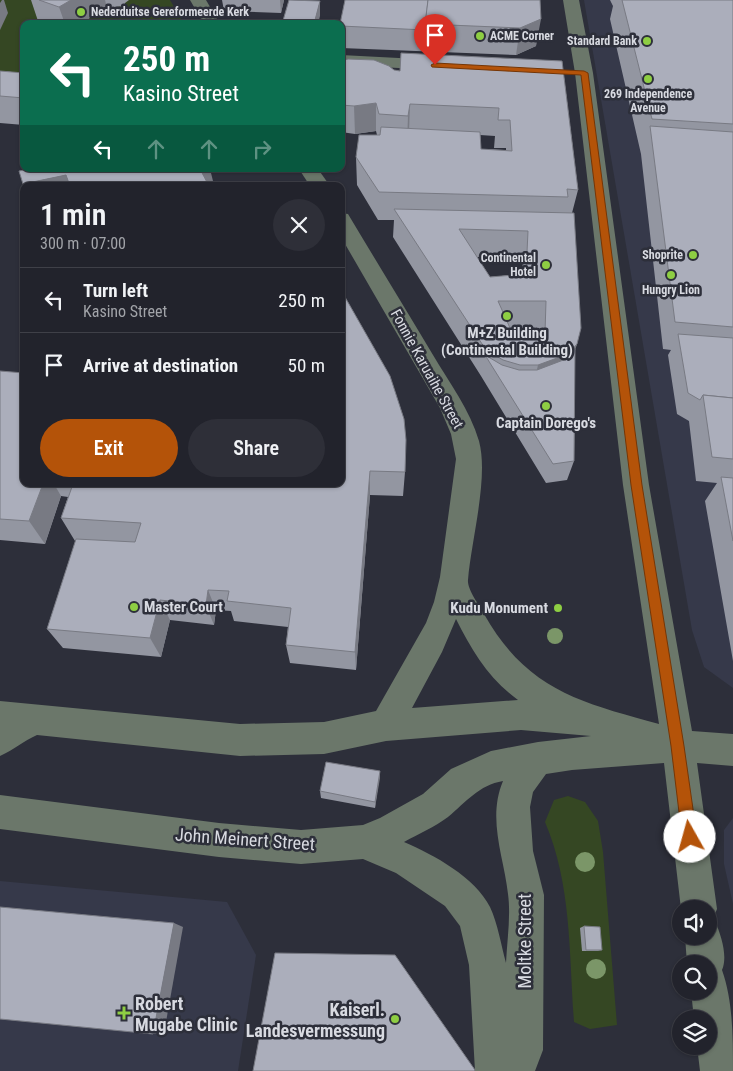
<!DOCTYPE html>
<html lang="en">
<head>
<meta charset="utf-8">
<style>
	:root { --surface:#22232c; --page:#2e2f38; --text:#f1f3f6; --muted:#a2a4a9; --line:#3f4048; --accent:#b45309 }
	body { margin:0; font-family:"Roboto Condensed",sans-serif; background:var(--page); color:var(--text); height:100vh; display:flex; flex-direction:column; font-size:19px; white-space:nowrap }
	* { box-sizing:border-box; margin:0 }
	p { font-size:16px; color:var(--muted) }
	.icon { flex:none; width:28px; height:28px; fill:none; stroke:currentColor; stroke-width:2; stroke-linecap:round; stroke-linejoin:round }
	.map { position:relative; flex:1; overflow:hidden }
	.side { position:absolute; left:20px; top:182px; width:325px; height:305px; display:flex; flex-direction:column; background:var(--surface); border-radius:10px; box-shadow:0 1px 4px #0004,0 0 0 1px var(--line) }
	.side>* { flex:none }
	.top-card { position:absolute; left:20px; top:20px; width:325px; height:152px; border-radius:10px; box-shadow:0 1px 4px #0004,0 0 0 1px var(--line); background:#0b6e4f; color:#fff; overflow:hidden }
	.buttons { position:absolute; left:672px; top:900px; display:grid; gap:10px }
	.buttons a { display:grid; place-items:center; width:45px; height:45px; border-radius:50%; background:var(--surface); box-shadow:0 1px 4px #0004,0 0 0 1px var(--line); font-size:25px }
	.pin { position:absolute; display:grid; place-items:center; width:42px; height:42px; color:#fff; margin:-51px -21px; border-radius:50% 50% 50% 0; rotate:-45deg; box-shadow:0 0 5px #0007 }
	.pin .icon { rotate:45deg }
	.me { position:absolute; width:55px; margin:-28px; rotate:353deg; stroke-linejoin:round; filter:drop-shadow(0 0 4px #0008) }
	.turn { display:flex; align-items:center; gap:18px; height:105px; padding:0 20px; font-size:22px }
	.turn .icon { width:65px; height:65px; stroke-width:2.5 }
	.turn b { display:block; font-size:35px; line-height:42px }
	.lanes { display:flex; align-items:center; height:48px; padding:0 20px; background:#0003; justify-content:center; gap:25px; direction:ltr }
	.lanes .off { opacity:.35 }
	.round { display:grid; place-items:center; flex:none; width:52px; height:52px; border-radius:26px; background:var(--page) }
	.head { display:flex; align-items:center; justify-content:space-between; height:85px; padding:0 20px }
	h1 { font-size:30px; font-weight:600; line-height:38px }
	.cta { display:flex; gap:10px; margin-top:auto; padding:10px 20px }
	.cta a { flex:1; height:58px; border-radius:30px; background:var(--accent); color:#fff; font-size:20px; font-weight:600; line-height:58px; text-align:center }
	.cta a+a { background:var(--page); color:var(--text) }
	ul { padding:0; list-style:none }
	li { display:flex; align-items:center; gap:15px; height:65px; padding:0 20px; border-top:1px solid var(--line) }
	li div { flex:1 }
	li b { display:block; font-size:19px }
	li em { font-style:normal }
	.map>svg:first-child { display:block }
	.built { fill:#36394a }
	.green { fill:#354723 }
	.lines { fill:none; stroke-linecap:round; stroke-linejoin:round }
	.secondary { fill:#6b776a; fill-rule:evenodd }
	.tree { fill:#7b9668 }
	.wall { fill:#9396a1; fill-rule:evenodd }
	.shaded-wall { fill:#787a83 }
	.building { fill:#abaebb; stroke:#787a83; fill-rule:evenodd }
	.route { fill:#b45309; stroke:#753606 }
	.poi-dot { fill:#8ece43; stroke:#2d2f3a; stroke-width:2 }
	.labels { text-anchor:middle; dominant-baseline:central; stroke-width:5; stroke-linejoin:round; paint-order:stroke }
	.far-poi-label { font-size:12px; font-weight:bold; fill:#d8dae1; stroke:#2d2f3a; text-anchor:end }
	.poi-label { font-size:15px; font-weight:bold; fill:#d8dae1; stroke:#2d2f3a }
	.street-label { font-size:15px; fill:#d8dae1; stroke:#2d2f3a }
	.near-street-label { font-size:18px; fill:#d8dae1; stroke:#2d2f3a }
	.near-poi-label { font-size:18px; font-weight:bold; fill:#d8dae1; stroke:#2d2f3a; text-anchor:start }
</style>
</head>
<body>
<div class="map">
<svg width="733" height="1071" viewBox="0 0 733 1071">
	<rect width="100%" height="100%" fill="#2d2f3a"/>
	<g class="built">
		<polygon points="584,0 733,0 733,688 704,667 692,630"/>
		<polygon points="733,818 733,904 724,864 724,830"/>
		<polygon points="0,881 227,902 256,955 238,1071 0,1071"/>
	</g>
	<g class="green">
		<polygon points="0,0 170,0 184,24 24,24 24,81 0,86"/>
		<path d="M568,796L585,802L598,821L603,852L617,1025L590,1029L574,1022C569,956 572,885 545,822L554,800Z"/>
	</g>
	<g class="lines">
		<g class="secondary">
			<polygon points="190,0 206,0 220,24 204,24"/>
			<path d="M563,0H579L593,73L649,485L692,731L733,734V766L697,763L717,909L712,921L716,923C721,936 728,956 722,970C733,1001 733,1037 733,1071H700L697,1046H709V1019H694L691,991H709V964H687L685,936H709V909H681L664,763L572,770L546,774L533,792L530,807L533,851L544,895L543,1050L535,1071H475L469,965L460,926L445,906L396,873L363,859L301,864L219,857L0,829V795L219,823L301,830L363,825L380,818L423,794L451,769L491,751L538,742L591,736L521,730L386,741L324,754L240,756L37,735C23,741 14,750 0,756V701L240,724L324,722L376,711L426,623L434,602L440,577L456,459L451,434L440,408L341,237V213L348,214L351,219C378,264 406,310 433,355C449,382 470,410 479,441C489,478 471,541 468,580C467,589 479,605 484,614C527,690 580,702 659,724L623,485L575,73ZM456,619C472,651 489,679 518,700L412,708L442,652ZM503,781C487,819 504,857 508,894C511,916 507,941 506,963C501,945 498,924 490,907C475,877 434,855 404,842C418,834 435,827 448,817C466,802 479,785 503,781Z"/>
			<polygon points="341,55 437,60 443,61 445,65 443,69 437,70 341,65"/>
			<polygon points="299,169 318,169 330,186 310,186"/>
		</g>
	</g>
	<g class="tree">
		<circle cx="555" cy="636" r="8"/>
		<circle cx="585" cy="862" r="10"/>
		<circle cx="596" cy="969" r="10"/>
	</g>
	<g class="wall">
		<polygon points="31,0 129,0 125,3 125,6 107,8 81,23 81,24 39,24"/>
		<polygon points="222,0 284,0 281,13 224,11"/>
		<polygon points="540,0 536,46 516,55 341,48 341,24"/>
		<polygon points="610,0 733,0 733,661 705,501 717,483 696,481 689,421 677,414 668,355 671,350 663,349 641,154 610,19 613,6"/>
		<path d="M341,61L400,71L562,61L578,190L572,213L577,344L575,349L574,461L567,480L546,483L481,376L393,237L394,220H378L357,185L356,157L377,135L376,131L355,134L341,132ZM480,135L495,136L494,148H506V150L481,149ZM477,257L523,258L522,274L490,277ZM510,328H539V337L531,339L521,337Z"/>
		<polygon points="0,71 24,73 24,125 0,123"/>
		<polygon points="341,290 405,472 403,496 370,495 356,670 290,663 286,645 288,627 234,621 231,611 216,610 214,625 170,620 161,657 63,648 47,629 76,541 75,541 61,518 68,497 61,496 45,544 0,540 0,371 24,484 341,484"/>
		<polygon points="380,771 375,808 321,798 320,791"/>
		<polygon points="584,926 602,950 598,951 582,951 580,928"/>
	</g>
	<g class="shaded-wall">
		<polygon points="2,0 4,0 8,13 0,30 0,3"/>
		<polygon points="71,0 105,0 107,8 81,23 81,24 65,24 59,7"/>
		<polygon points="280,0 284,0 281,13"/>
		<polygon points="320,1 320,16 318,24 314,24"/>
		<polygon points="541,19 536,46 516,55 520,28"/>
		<polygon points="376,103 376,131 355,134 354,106"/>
		<polygon points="410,104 409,132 407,144 408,116"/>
		<polygon points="196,169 210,169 213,181 199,184"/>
		<polygon points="66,175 70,186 24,187 23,184"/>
		<polygon points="577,344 569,370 532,391 538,365"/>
		<polygon points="370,471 370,495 356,670 355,652"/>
		<polygon points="43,484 54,484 61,496 45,544 29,521"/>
		<polygon points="208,590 216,610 214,625 206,605"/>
		<polygon points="160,600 170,620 161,657 150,638"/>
		<polygon points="380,771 380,778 375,808 375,802"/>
		<polygon points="174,923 183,927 164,1033 153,1034"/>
	</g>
	<g class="building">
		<polygon points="39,0 71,0 59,7"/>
		<polygon points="289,0 320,1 314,24 282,24"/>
		<polygon points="345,0 428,0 425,30 341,26 341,24 340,24"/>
		<polygon points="428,0 540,0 541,19 520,28 425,24"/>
		<polygon points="622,0 733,0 733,124 652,119"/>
		<polygon points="401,53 562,61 578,190 567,189 568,197 379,192 356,157 359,135 380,135 381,127 480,132 481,149 512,151 510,120 498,120 499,108 410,104 408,116 379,114 376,103 354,106 341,105 341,61 348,59 374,60 389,66 394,70 400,71"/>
		<polygon points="0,71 24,73 24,98 0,96"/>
		<polygon points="650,126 733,132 733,327 675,322"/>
		<polygon points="30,169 200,169 209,186 70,186 66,175 23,184 19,171"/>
		<path d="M394,209L574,213L581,328L577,344L568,354L538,365H520L503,360L486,350ZM459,229L528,231L526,274L490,277ZM498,301H546L545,333L538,338L531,339L521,337L510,328Z"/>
		<polygon points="341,290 390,376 404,419 406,440 405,472 370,471 355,652 286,645 291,608 227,601 229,591 208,590 206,605 160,600 150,638 47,629 76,539 135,542 141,523 61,518 73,484 341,484"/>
		<polygon points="678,334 733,338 733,398 703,395 700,400 688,393"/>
		<polygon points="575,349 574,461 553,464 485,355 502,365 519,370 537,370 566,359"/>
		<polygon points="0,371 24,373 24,484 43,484 29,521 0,519"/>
		<polygon points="703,395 733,398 733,459 712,457"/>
		<polygon points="721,477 733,478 733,541"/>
		<polygon points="326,762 380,771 375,802 320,791"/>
		<polygon points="0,907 174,923 153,1034 0,1019"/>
		<polygon points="584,926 600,927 602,950 586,950"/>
		<polygon points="275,953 395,955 475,1070 474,1071 253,1071"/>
	</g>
	<polygon class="route" points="435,63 584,71 588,73 642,485 684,746 697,837 695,842 690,844 684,842 682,837 671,746 631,485 581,75 432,67 431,65"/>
	<g class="poi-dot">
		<circle cx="81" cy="12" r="5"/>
		<circle cx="480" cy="36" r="5"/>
		<circle cx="647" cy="41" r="5"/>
		<circle cx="648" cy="79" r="5"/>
		<circle cx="693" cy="255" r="5"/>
		<circle cx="546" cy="265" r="5"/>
		<circle cx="671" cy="275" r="5"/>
		<circle cx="507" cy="316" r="5"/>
		<circle cx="546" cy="406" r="5"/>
		<circle cx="134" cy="607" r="5"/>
		<circle cx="558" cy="608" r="5"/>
		<path d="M121.5 1005.5h5v5h5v5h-5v5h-5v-5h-5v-5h5z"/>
		<circle cx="395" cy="1019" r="5"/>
	</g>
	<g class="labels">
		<g class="far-poi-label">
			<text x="91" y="12" text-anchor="start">Nederduitse Gereformeerde Kerk</text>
			<text x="490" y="36" text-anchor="start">ACME Corner</text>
			<text x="637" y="41">Standard Bank</text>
			<text x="648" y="94" text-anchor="middle">269 Independence<tspan x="648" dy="14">Avenue</tspan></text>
			<text x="683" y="255">Shoprite</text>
			<text x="536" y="258">Continental<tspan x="536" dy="14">Hotel</tspan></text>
			<text x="671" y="290" text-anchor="middle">Hungry Lion</text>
		</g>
		<g class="poi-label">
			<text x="507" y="333">M+Z Building<tspan x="507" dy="17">(Continental Building)</tspan></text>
			<text x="546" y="423">Captain Dorego's</text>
			<text x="144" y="607" text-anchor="start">Master Court</text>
			<text x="548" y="608" text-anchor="end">Kudu Monument</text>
		</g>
		<g class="street-label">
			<text transform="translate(427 369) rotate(61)">Fonnie Karuaihe Street</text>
		</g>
		<g class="near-street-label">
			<text transform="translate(245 839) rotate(4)">John Meinert Street</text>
			<text transform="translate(524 941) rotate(-90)">Moltke Street</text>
		</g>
		<g class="near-poi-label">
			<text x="135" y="1003">Robert<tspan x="135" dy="21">Mugabe Clinic</tspan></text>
			<text x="385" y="1009" text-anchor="end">Kaiserl.<tspan x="385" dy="21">Landesvermessung</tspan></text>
		</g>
	</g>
</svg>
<div class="buttons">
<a><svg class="icon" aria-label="sound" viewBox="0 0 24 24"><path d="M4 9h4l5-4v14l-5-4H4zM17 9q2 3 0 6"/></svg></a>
<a><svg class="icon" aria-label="search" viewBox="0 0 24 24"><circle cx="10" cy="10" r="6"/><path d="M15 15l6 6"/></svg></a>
<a><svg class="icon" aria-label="layers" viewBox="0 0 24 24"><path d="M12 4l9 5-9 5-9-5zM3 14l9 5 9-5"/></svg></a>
</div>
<div class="pin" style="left:435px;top:65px;background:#d93025"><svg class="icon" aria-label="arrive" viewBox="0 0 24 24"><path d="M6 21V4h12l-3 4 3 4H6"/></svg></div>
<svg class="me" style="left:690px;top:837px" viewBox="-20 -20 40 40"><circle r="19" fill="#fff"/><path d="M0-13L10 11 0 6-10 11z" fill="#b45309"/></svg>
<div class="top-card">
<div class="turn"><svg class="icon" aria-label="left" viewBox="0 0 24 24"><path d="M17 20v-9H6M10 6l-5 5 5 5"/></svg><div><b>250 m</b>Kasino Street</div></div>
<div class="lanes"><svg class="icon" aria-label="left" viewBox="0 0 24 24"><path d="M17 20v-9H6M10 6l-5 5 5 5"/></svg><svg class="icon off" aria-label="ahead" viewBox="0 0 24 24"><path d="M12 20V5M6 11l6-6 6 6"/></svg><svg class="icon off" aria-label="ahead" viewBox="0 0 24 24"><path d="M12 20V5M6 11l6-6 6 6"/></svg><svg class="icon off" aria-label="right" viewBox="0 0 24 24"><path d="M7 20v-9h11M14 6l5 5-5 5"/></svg></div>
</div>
<section class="side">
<div class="head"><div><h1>1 min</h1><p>300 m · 07:00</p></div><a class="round"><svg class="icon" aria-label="close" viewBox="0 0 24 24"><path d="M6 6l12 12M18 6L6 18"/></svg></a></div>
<ul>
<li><svg class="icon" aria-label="left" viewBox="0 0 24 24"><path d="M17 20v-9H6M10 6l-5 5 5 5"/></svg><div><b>Turn left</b><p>Kasino Street</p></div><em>250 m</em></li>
<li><svg class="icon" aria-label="arrive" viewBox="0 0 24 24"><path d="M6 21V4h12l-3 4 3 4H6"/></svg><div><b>Arrive at destination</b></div><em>50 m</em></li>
</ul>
<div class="cta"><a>Exit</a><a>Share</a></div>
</section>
</div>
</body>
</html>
